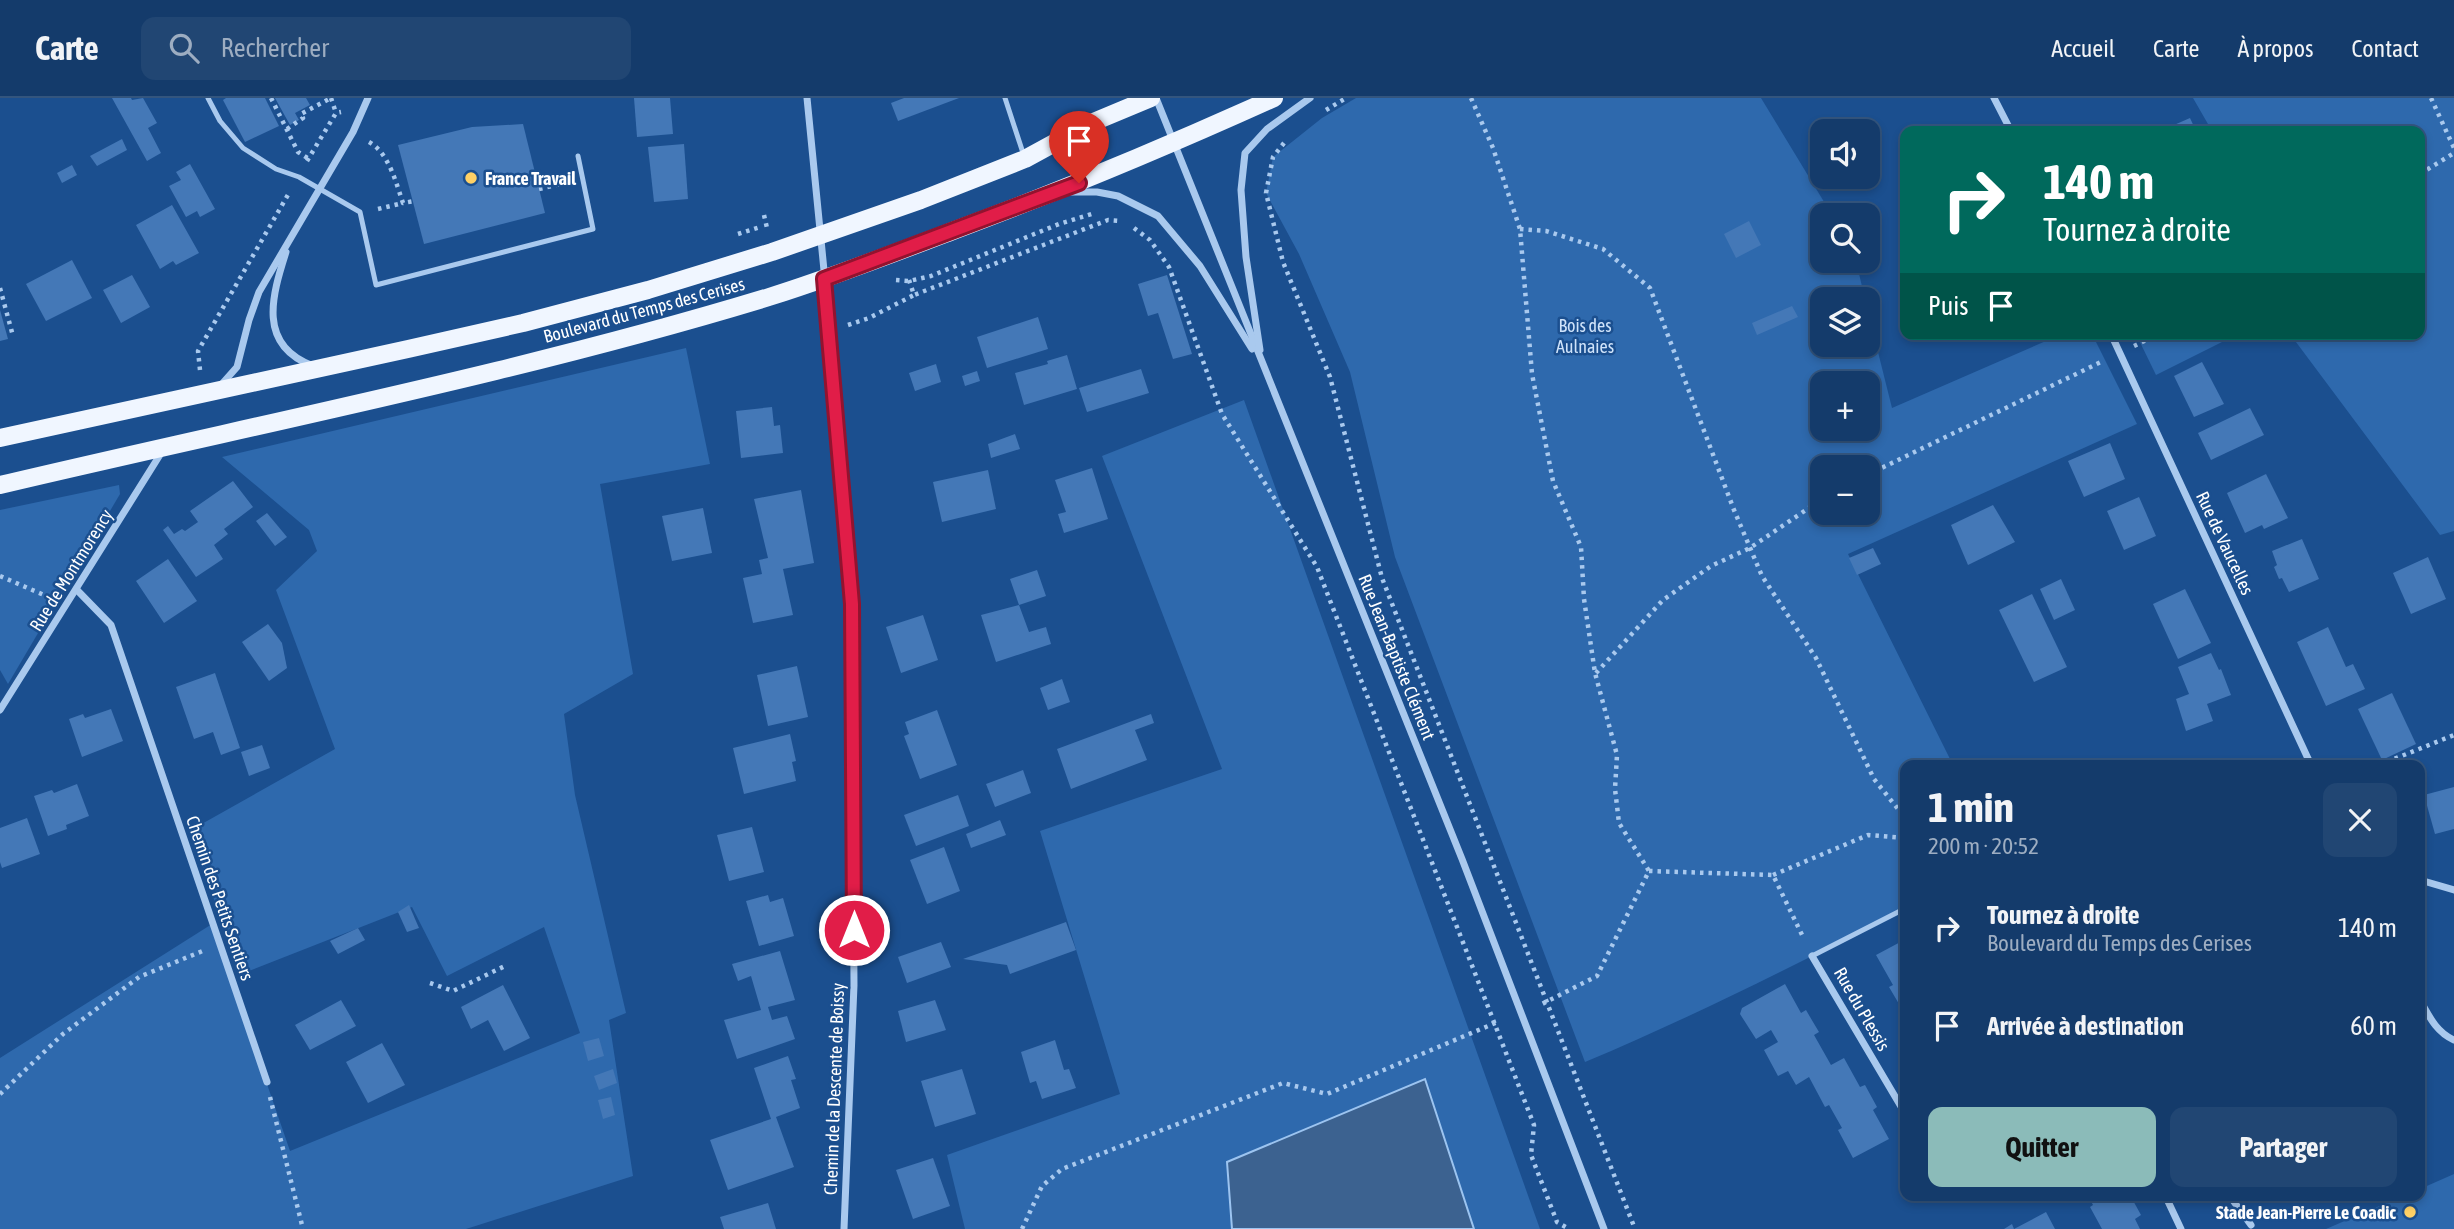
<!DOCTYPE html>
<html lang="fr">
<head>
<meta charset="utf-8">
<style>
	:root { --surface:#143b6b; --page:#214673; --text:#f1f3f6; --muted:#9dadc1; --line:#33557e; --accent:#8bbbb9 }
	body { margin:0; font-family:"Asap Condensed",sans-serif; background:var(--page); color:var(--text); height:100vh; display:flex; flex-direction:column; font-size:26px; white-space:nowrap }
	* { box-sizing:border-box; margin:0 }
	p { font-size:23px; color:var(--muted) }
	.icon { flex:none; width:38px; height:38px; fill:none; stroke:currentColor; stroke-width:2; stroke-linecap:round; stroke-linejoin:round }
	.map { position:relative; flex:1; overflow:hidden }
	.panel { position:absolute; left:1900px; top:662px; width:525px; height:441px; display:flex; flex-direction:column; background:var(--surface); border-radius:14px; box-shadow:0 4px 10px #0003,0 0 0 2px var(--line) }
	.panel>* { flex:none }
	.hud { position:absolute; left:1900px; top:28px; width:525px; height:214px; border-radius:14px; box-shadow:0 4px 10px #0003,0 0 0 2px var(--line); background:#00695c; color:#fff; overflow:hidden }
	.tools { position:absolute; left:1810px; top:21px; display:grid; gap:14px }
	.tools a { display:grid; place-items:center; width:70px; height:70px; border-radius:14px; background:var(--surface); box-shadow:0 4px 10px #0003,0 0 0 2px var(--line); font-size:35px }
	.pin { position:absolute; display:grid; place-items:center; width:60px; height:60px; color:#fff; margin:-72px -30px; border-radius:50% 50% 50% 0; rotate:-45deg; box-shadow:0 0 7px #0007 }
	.pin .icon { rotate:45deg }
	.me { position:absolute; width:77px; margin:-38px; rotate:0deg; stroke-linejoin:round; filter:drop-shadow(0 0 5px #0008) }
	.turn { display:flex; align-items:center; gap:24px; height:147px; padding:0 28px; font-size:32px }
	.turn .icon { width:91px; height:91px; stroke-width:2.5 }
	.turn b { display:block; font-size:49px; line-height:60px }
	.then { display:flex; align-items:center; height:66px; padding:0 28px; background:#0003; gap:14px; font-size:26px }
	.round { display:grid; place-items:center; flex:none; width:74px; height:74px; border-radius:14px; background:var(--page) }
	.overview { display:flex; align-items:center; justify-content:space-between; height:119px; padding:0 28px }
	h1 { font-size:42px; font-weight:700; line-height:52px }
	.primary-button { display:flex; gap:14px; margin-top:auto; padding:14px 28px }
	.primary-button a { flex:1; height:80px; border-radius:14px; background:var(--accent); color:#111; font-size:28px; font-weight:700; line-height:80px; text-align:center }
	.primary-button a+a { background:var(--page); color:var(--text) }
	ul { padding:0; list-style:none }
	li { display:flex; align-items:center; gap:21px; height:98px; padding:0 28px }
	li div { flex:1 }
	li b { display:block; font-size:26px }
	li em { font-style:normal }
	header { display:flex; align-items:center; gap:42px; box-sizing:border-box; height:98px; padding:0 35px; background:var(--surface); border-bottom:2px solid var(--line) }
	header strong { font-size:33px }
	nav { display:flex; gap:38px; margin-inline-start:auto; font-size:24px }
	.search { width:490px; height:63px; background:var(--page); display:flex; align-items:center; gap:18px; box-sizing:border-box; padding:0 24px; border-radius:14px; color:var(--muted); font-size:26px }
	.map>svg:first-child { display:block }
	.green { fill:#2e69ad; fill-rule:evenodd }
	.water { fill:#3c6290; stroke:#9cc4f0; stroke-width:2 }
	.building { fill:#4478b7 }
	.lines { fill:none; stroke-linecap:round; stroke-linejoin:round }
	.path { stroke:#a9c9ee; stroke-width:4.5; stroke-dasharray:3.5 5; stroke-linecap:butt }
	.service { stroke:#a9c9ee; stroke-width:5 }
	.minor { stroke:#a9c9ee; stroke-width:7 }
	.primary { stroke:#f0f6ff; stroke-width:18 }
	.route-casing { stroke:#92132f; stroke-width:18 }
	.route { stroke:#e11d48; stroke-width:12 }
	.poi-dot { fill:#ffd166; stroke:#1b4f8f; stroke-width:2.5 }
	.labels { text-anchor:middle; dominant-baseline:central; stroke-width:5; stroke-linejoin:round; paint-order:stroke }
	.poi-label { font-size:18px; font-weight:bold; fill:#fff; stroke:#1b4f8f; text-anchor:start }
	.street-label { font-size:18px; fill:#fff; stroke:#1b4f8f }
	.park-label { font-size:18px; fill:#cfe3fa; stroke:#1b4f8f }
</style>
</head>
<body>
<header>
<strong>Carte</strong>
<div class="search"><svg class="icon" aria-label="search" viewBox="0 0 24 24"><circle cx="10" cy="10" r="6"/><path d="M15 15l6 6"/></svg>Rechercher</div>
<nav><a>Accueil</a><a>Carte</a><a>À propos</a><a>Contact</a></nav>
</header>
<div class="map">
<svg width="2454" height="1131" viewBox="0 0 2454 1131">
	<rect width="100%" height="100%" fill="#1b4f8f"/>
	<g class="green">
		<path d="M1356,0H1761L1832,117H1822V163H1856L1865,201H1822V247H1867V210L1892,310L2062,236H2092L2137,326L1848,456L1953,667H1906V810C1801,864 1695,918 1585,964L1395,459L1350,274L1299,156L1266,95L1273,59L1322,20ZM1822,285H1867V331H1822ZM1822,369H1867V415H1822Z"/>
		<polygon points="2193,0 2454,0 2454,433 2440,437 2290,236 2420,236 2420,33 2212,33"/>
		<polygon points="2136,236 2238,236 2156,277"/>
		<polygon points="686,250 710,366 600,386 633,576 564,616 575,697 626,915 609,922 633,1078 466,1131 0,1131 0,960 212,826 290,1053 580,935 544,829 447,878 412,809 239,877 191,732 335,651 276,492 317,453 309,432 222,359"/>
		<polygon points="1244,302 1540,1131 965,1131 947,1057 1120,996 1040,733 1222,671 1102,358"/>
		<polygon points="119,387 120,396 8,586 0,572 0,412"/>
		<polygon points="2454,1076 2454,1131 2326,1131 2405,1097 2420,1097 2420,1091"/>
	</g>
	<polygon class="water" points="1425,981 1474,1131 1232,1131 1227,1064"/>
	<g class="building">
		<polygon points="112,0 131,0 132,2 143,0 157,25 148,30 161,55 147,63"/>
		<polygon points="226,0 265,0 279,28 245,44 223,2"/>
		<polygon points="275,0 306,0 310,7 295,15 299,22 290,27"/>
		<polygon points="634,0 670,0 673,36 637,39"/>
		<polygon points="904,0 959,0 898,23 891,5"/>
		<polygon points="2190,20 2196,33 2177,33 2174,27"/>
		<polygon points="523,26 545,115 424,146 398,47 472,29"/>
		<polygon points="122,41 127,52 97,68 90,58"/>
		<polygon points="684,46 688,101 654,104 648,49"/>
		<polygon points="190,66 215,111 200,119 197,113 186,119 169,88 181,82 176,74"/>
		<polygon points="72,67 77,77 62,85 57,75"/>
		<polygon points="172,107 199,155 176,167 173,163 160,171 136,127"/>
		<polygon points="1749,123 1761,147 1736,160 1724,136"/>
		<polygon points="72,162 92,200 46,223 26,186"/>
		<polygon points="132,177 150,209 121,225 103,192"/>
		<polygon points="1167,177 1192,256 1173,261 1158,215 1148,218 1138,186"/>
		<polygon points="1792,208 1798,219 1757,237 1752,225"/>
		<polygon points="0,212 8,241 0,243"/>
		<polygon points="1038,219 1048,251 987,270 977,239"/>
		<polygon points="1067,257 1077,291 1024,307 1015,275 1048,266 1047,263"/>
		<polygon points="2202,264 2224,306 2194,319 2174,278"/>
		<polygon points="936,266 941,284 915,293 909,275"/>
		<polygon points="1141,271 1149,295 1087,314 1079,290"/>
		<polygon points="977,273 980,283 965,288 962,278"/>
		<polygon points="772,309 774,328 780,327 783,355 741,360 736,313"/>
		<polygon points="2250,310 2264,337 2211,362 2198,335"/>
		<polygon points="1015,336 1020,351 991,360 988,346"/>
		<polygon points="2110,345 2125,381 2084,399 2068,363"/>
		<polygon points="1092,370 1108,421 1064,435 1058,416 1066,414 1055,382"/>
		<polygon points="988,372 996,411 942,424 933,384"/>
		<polygon points="2266,376 2288,420 2264,431 2262,427 2245,435 2227,395"/>
		<polygon points="233,383 253,409 224,431 228,436 214,447 223,461 196,479 163,432 168,428 174,436 182,431 185,433 198,424 190,413"/>
		<polygon points="801,392 814,465 783,471 793,517 753,525 743,480 762,476 759,462 768,460 754,401"/>
		<polygon points="2139,399 2156,438 2124,452 2107,413"/>
		<polygon points="1993,407 2015,444 1968,467 1951,427"/>
		<polygon points="703,410 712,455 672,463 662,418"/>
		<polygon points="267,415 287,439 275,448 256,423"/>
		<polygon points="2302,441 2319,481 2289,494 2282,480 2279,481 2274,469 2277,467 2272,453"/>
		<polygon points="1873,450 1881,466 1857,477 1849,460"/>
		<polygon points="2428,459 2446,501 2411,516 2393,475"/>
		<polygon points="168,461 197,503 164,525 136,483"/>
		<polygon points="1037,472 1046,498 1019,507 1029,534 1046,529 1051,546 996,564 981,517 1019,507 1010,481"/>
		<polygon points="2061,481 2075,512 2054,522 2040,491"/>
		<polygon points="2185,491 2211,545 2178,561 2153,506"/>
		<polygon points="2032,496 2067,569 2034,584 1999,512"/>
		<polygon points="923,517 938,562 901,575 886,529"/>
		<polygon points="268,526 282,545 287,570 269,583 242,544"/>
		<polygon points="2328,529 2346,569 2353,566 2365,591 2326,608 2297,544"/>
		<polygon points="2211,555 2219,572 2221,571 2231,597 2207,606 2213,623 2186,633 2176,601 2189,596 2178,569"/>
		<polygon points="797,568 808,619 768,628 757,577"/>
		<polygon points="215,575 240,650 221,657 213,634 194,641 176,589"/>
		<polygon points="1062,581 1070,604 1048,612 1040,590"/>
		<polygon points="2392,595 2416,646 2382,662 2358,611"/>
		<polygon points="111,611 123,643 82,659 69,621 83,616 85,620"/>
		<polygon points="937,612 957,667 920,681 904,638 909,636 905,624"/>
		<polygon points="1151,616 1154,625 1135,632 1147,662 1071,691 1057,651"/>
		<polygon points="790,636 796,663 792,664 796,683 744,696 733,650"/>
		<polygon points="262,647 270,670 249,678 241,654"/>
		<polygon points="1023,672 1031,695 995,709 986,686"/>
		<polygon points="77,686 89,718 66,727 67,731 48,738 34,698 52,692 54,695"/>
		<polygon points="2454,689 2454,731 2435,736 2424,697"/>
		<polygon points="958,697 969,728 916,748 904,717"/>
		<polygon points="27,720 40,756 2,770 0,764 0,730"/>
		<polygon points="1000,722 1006,737 971,750 966,736"/>
		<polygon points="752,729 764,774 729,783 717,737"/>
		<polygon points="944,749 960,793 927,806 910,762"/>
		<polygon points="768,797 770,804 783,800 794,838 759,848 746,803"/>
		<polygon points="409,807 419,830 407,834 398,814"/>
		<polygon points="1066,824 1076,852 1010,876 1007,867 963,861"/>
		<polygon points="358,830 365,842 338,856 330,843"/>
		<polygon points="1906,841 1906,909 1902,911 1889,889 1893,887 1876,857"/>
		<polygon points="941,844 951,869 907,885 898,859"/>
		<polygon points="780,853 795,902 768,909 772,922 787,918 795,941 737,961 724,922 761,912 751,878 738,883 732,866"/>
		<polygon points="1785,886 1801,915 1806,912 1813,924 1819,934 1814,937 1831,967 1844,960 1860,989 1865,987 1877,1009 1873,1012 1889,1041 1853,1060 1838,1032 1842,1030 1829,1007 1825,1009 1809,979 1796,987 1788,973 1778,978 1764,952 1778,944 1771,932 1756,941 1740,916 1742,910"/>
		<polygon points="503,887 530,940 504,953 488,922 471,931 461,909"/>
		<polygon points="341,902 356,928 310,952 295,927"/>
		<polygon points="935,902 946,932 906,944 898,913"/>
		<polygon points="599,940 604,958 588,963 583,944"/>
		<polygon points="1055,942 1064,972 1069,971 1076,990 1042,1001 1036,983 1030,985 1021,954"/>
		<polygon points="382,945 405,987 368,1005 346,964"/>
		<polygon points="788,958 796,981 791,982 800,1010 776,1019 794,1069 728,1092 710,1042 771,1021 754,970"/>
		<polygon points="613,971 617,985 599,992 594,978"/>
		<polygon points="962,971 976,1016 935,1029 921,983"/>
		<polygon points="611,999 615,1017 603,1021 598,1002"/>
		<polygon points="933,1060 950,1108 913,1121 896,1072"/>
		<polygon points="2088,1097 2130,1097 2141,1117 2135,1121 2140,1131 2102,1131 2090,1109 2093,1107"/>
		<polygon points="768,1105 776,1131 724,1131 720,1119"/>
		<polygon points="2046,1114 2055,1131 2004,1131 2012,1126 2014,1131"/>
	</g>
	<g class="lines">
		<g class="path">
			<polyline points="271,0 298,54 309,61"/>
			<polyline points="331,0 336,15"/>
			<polyline points="1471,0 1493,50 1520,131 1532,276 1553,383 1581,449 1584,501 1595,575 1617,657 1615,691 1619,725 1649,773 1597,878 1542,906"/>
			<polyline points="2431,0 2454,50"/>
			<polyline points="1326,12 1346,0"/>
			<polyline points="287,31 303,20 301,16 331,0"/>
			<path d="M369,44C389,55 396,85 403,105L414,103"/>
			<polyline points="1284,45 1273,59 1266,95 1283,164 1330,279 1382,480 1635,1131"/>
			<polyline points="307,63 336,15 341,14"/>
			<polyline points="2420,76 2454,55"/>
			<polyline points="539,91 565,85"/>
			<polyline points="378,111 403,105"/>
			<polyline points="764,117 767,130"/>
			<polyline points="1134,130 1150,142 1169,169 1222,316 1317,469 1534,1027 1531,1057 1557,1124 1569,1131"/>
			<polyline points="1520,131 1546,133 1603,151 1650,190 1734,412 1762,478 1816,560 1874,681 1906,721"/>
			<polyline points="738,136 760,129"/>
			<polyline points="896,182 909,183 931,178 1059,126 1095,115"/>
			<polyline points="909,182 914,197 1108,122 1121,123"/>
			<polyline points="0,190 13,238"/>
			<polyline points="848,227 869,220 914,197"/>
			<polyline points="2134,248 2159,236"/>
			<polyline points="200,272 198,253 289,95"/>
			<polyline points="1867,377 2103,263"/>
			<polyline points="0,478 51,500"/>
			<polyline points="1596,575 1663,502 1711,468 1750,450 1822,401"/>
			<polyline points="2379,667 2454,637"/>
			<polyline points="1649,773 1773,777 1804,841"/>
			<polyline points="1773,777 1868,737 1906,740"/>
			<polyline points="430,885 453,893 507,867"/>
			<polyline points="0,996 63,936 139,879 205,852"/>
			<polyline points="270,999 303,1131"/>
			<polyline points="1022,1131 1042,1088 1062,1071 1283,985 1327,996 1500,923"/>
		</g>
		<g class="service">
			<polyline points="208,0 220,23 243,50 276,71 299,79 360,114 376,187 593,131 578,58"/>
			<polyline points="1005,0 1024,58"/>
			<polyline points="1812,858 1906,810"/>
		</g>
		<g class="minor">
			<polyline points="807,0 828,213 852,506 854,887 844,1131"/>
			<polyline points="1156,0 1462,761 1604,1131"/>
			<polyline points="1994,0 2011,33"/>
			<polyline points="1069,94 1097,94 1118,98 1158,118 1200,168 1252,251"/>
			<path d="M286,154C272,198 257,247 313,268"/>
			<polyline points="2111,236 2311,667"/>
			<polyline points="1260,252 1246,159 1241,92 1245,55 1267,31 1310,0"/>
			<polyline points="221,287 237,269 249,222 259,194 353,34 368,0"/>
			<polyline points="77,492 111,527 267,984"/>
			<polyline points="0,612 163,352"/>
			<polyline points="2420,782 2454,792"/>
			<polyline points="1812,858 1906,1017"/>
			<path d="M2420,902C2429,918 2436,934 2454,942"/>
			<polyline points="2165,1097 2181,1131"/>
			<polyline points="2229,1097 2251,1127"/>
		</g>
		<g class="primary">
			<polyline points="0,340 408,251 523,225 648,192 772,154 921,102 1025,61 1091,25 1151,0"/>
			<path d="M0,387C257,326 516,276 769,199C833,179 895,155 958,131C1065,91 1170,47 1274,0"/>
		</g>
	</g>
	<g class="lines">
		<g class="route-casing">
			<polyline id="route" points="854,832 852,506 824,181 1079,85"/>
		</g>
		<use href="#route" class="route"/>
	</g>
	<g class="poi-dot">
		<circle cx="471" cy="80" r="7"/>
		<circle cx="2410" cy="1114" r="7"/>
	</g>
	<g class="labels">
		<g class="poi-label">
			<text x="485" y="80">France Travail</text>
			<text x="2396" y="1114" text-anchor="end">Stade Jean-Pierre Le Coadic</text>
		</g>
		<g class="street-label">
			<text transform="translate(644 212) rotate(-15)">Boulevard du Temps des Cerises</text>
			<text transform="translate(2225 445) rotate(65)">Rue de Vaucelles</text>
			<text transform="translate(71 472) rotate(-58)">Rue de Montmorency</text>
			<text transform="translate(1397 559) rotate(68)">Rue Jean-Baptiste Clément</text>
			<text transform="translate(220 800) rotate(71)">Chemin des Petits Sentiers</text>
			<text transform="translate(1862 911) rotate(60)">Rue du Plessis</text>
			<text transform="translate(834 991) rotate(-88)">Chemin de la Descente de Boissy</text>
		</g>
		<g class="park-label">
			<text x="1585" y="227">Bois des<tspan x="1585" dy="21">Aulnaies</tspan></text>
		</g>
	</g>
</svg>
<div class="tools">
<a><svg class="icon" aria-label="sound" viewBox="0 0 24 24"><path d="M4 9h4l5-4v14l-5-4H4zM17 9q2 3 0 6"/></svg></a>
<a><svg class="icon" aria-label="search" viewBox="0 0 24 24"><circle cx="10" cy="10" r="6"/><path d="M15 15l6 6"/></svg></a>
<a><svg class="icon" aria-label="layers" viewBox="0 0 24 24"><path d="M12 4l9 5-9 5-9-5zM3 14l9 5 9-5"/></svg></a>
<a>+</a>
<a>−</a>
</div>
<div class="pin" style="left:1079px;top:85px;background:#d93025"><svg class="icon" aria-label="arrive" viewBox="0 0 24 24"><path d="M6 21V4h12l-3 4 3 4H6"/></svg></div>
<svg class="me" style="left:854px;top:832px" viewBox="-20 -20 40 40"><circle r="17" fill="#e11d48" stroke="#fff" stroke-width="3"/><path d="M0-11L8 9 0 5-8 9z" fill="#fff"/></svg>
<div class="hud">
<div class="turn"><svg class="icon" aria-label="right" viewBox="0 0 24 24"><path d="M7 20v-9h11M14 6l5 5-5 5"/></svg><div><b>140 m</b>Tournez à droite</div></div>
<div class="then">Puis<svg class="icon" aria-label="arrive" viewBox="0 0 24 24"><path d="M6 21V4h12l-3 4 3 4H6"/></svg></div>
</div>
<section class="panel">
<div class="overview"><div><h1>1 min</h1><p>200 m · 20:52</p></div><a class="round"><svg class="icon" aria-label="close" viewBox="0 0 24 24"><path d="M6 6l12 12M18 6L6 18"/></svg></a></div>
<ul>
<li><svg class="icon" aria-label="right" viewBox="0 0 24 24"><path d="M7 20v-9h11M14 6l5 5-5 5"/></svg><div><b>Tournez à droite</b><p>Boulevard du Temps des Cerises</p></div><em>140 m</em></li>
<li><svg class="icon" aria-label="arrive" viewBox="0 0 24 24"><path d="M6 21V4h12l-3 4 3 4H6"/></svg><div><b>Arrivée à destination</b></div><em>60 m</em></li>
</ul>
<div class="primary-button"><a>Quitter</a><a>Partager</a></div>
</section>
</div>
</body>
</html>
